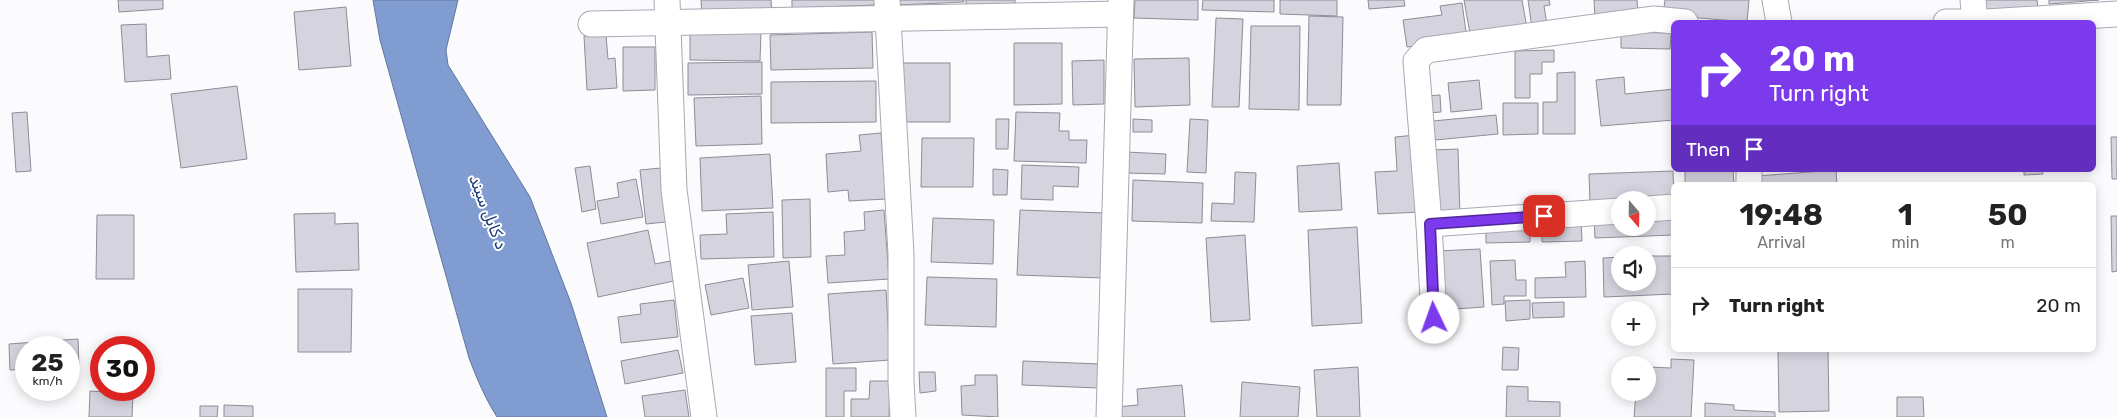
<!DOCTYPE html>
<html lang="en">
<head>
<meta charset="utf-8">
<style>
	:root { --surface:#fff; --page:#f2f2f2; --text:#222; --muted:#767676; --line:#e0e0e0 }
	body { margin:0; font-family:Rubik,Cairo,sans-serif; background:var(--page); color:var(--text); height:100vh; display:flex; flex-direction:column; font-size:19px; white-space:nowrap }
	* { box-sizing:border-box; margin:0 }
	p { font-size:16px; color:var(--muted) }
	.icon { flex:none; width:28px; height:28px; fill:none; stroke:currentColor; stroke-width:2; stroke-linecap:round; stroke-linejoin:round }
	.map { position:relative; flex:1; overflow:hidden }
	.panel { position:absolute; left:1671px; top:182px; width:425px; height:170px; display:flex; flex-direction:column; background:var(--surface); border-radius:8px; box-shadow:0 2px 12px #0003 }
	.panel>* { flex:none }
	.banner { position:absolute; left:1671px; top:20px; width:425px; height:152px; border-radius:8px; box-shadow:0 2px 12px #0003; background:#7c3aed; color:#fff; overflow:hidden }
	.needle { width:32px; rotate:160deg }
	.buttons { position:absolute; left:1611px; top:191px; display:grid; gap:10px }
	.buttons a { display:grid; place-items:center; width:45px; height:45px; border-radius:50%; background:var(--surface); box-shadow:0 2px 12px #0003; font-size:25px }
	.speed { position:absolute; left:15px; top:336px; display:flex; gap:10px; font-size:25px; font-weight:700; text-align:center }
	.speed>* { display:grid; place-content:center; width:65px; height:65px; border-radius:50%; background:var(--surface); box-shadow:0 2px 12px #0003; line-height:1 }
	.speed small { font-size:12px; font-weight:400 }
	.speed .limit { border:8px solid #d22; background:#fff; color:#111 }
	.pin { position:absolute; display:grid; place-items:center; width:42px; height:42px; color:#fff; margin:-21px; border-radius:10px; box-shadow:0 2px 8px #0006 }
	.me { position:absolute; width:55px; margin:-28px; rotate:357deg; stroke-linejoin:round; filter:drop-shadow(0 0 4px #0008) }
	.turn { display:flex; align-items:center; gap:18px; height:105px; padding:0 15px; font-size:22px }
	.turn .icon { width:65px; height:65px; stroke-width:2.5 }
	.turn b { display:block; font-size:35px; line-height:42px }
	.then { display:flex; align-items:center; height:48px; padding:0 15px; background:#0003; gap:10px; font-size:19px }
	.eta { display:flex; justify-content:space-evenly; align-items:center; height:85px; text-align:center }
	.eta b { font-size:30px; font-weight:700; line-height:35px }
	ul { padding:0; list-style:none }
	li { display:flex; align-items:center; gap:15px; height:75px; padding:0 15px; border-top:1px solid var(--line) }
	li div { flex:1 }
	li b { display:block; font-size:19px }
	li em { font-style:normal }
	.map>svg:first-child { display:block }
	.water { fill:#809cd0; stroke:#62769b }
	.building { fill:#d5d3de; stroke:#8e8c96 }
	.lines { fill:none; stroke-linecap:round; stroke-linejoin:round }
	.minor-casing { stroke:#a7a8b3; stroke-width:27 }
	.minor { stroke:#fff; stroke-width:25 }
	.route-casing { stroke:#51269a; stroke-width:12 }
	.route { stroke:#7c3aed; stroke-width:9 }
	.labels { text-anchor:middle; dominant-baseline:central; stroke-width:4; stroke-linejoin:round; paint-order:stroke }
	.water-label { font-size:16px; font-style:italic; fill:#1c3b79; stroke:#fff }
</style>
</head>
<body>
<div class="map">
<svg width="2117" height="417" viewBox="0 0 2117 417">
	<rect width="100%" height="100%" fill="#fbfbfe"/>
	<path class="water" d="M373,0H458L446,50L448,65L530,197L571,303L607,417H497C485,398 477,379 469,358L380,40Z"/>
	<g class="building">
		<polygon points="118,0 163,0 163,9 119,12"/>
		<polygon points="701,0 771,0 772,14 702,17"/>
		<polygon points="792,0 875,0 875,5 792,8"/>
		<polygon points="897,0 964,0 964,2 897,5"/>
		<polygon points="966,0 1015,0 1015,8 966,9"/>
		<polygon points="1135,0 1198,0 1198,20 1134,18"/>
		<polygon points="1203,0 1274,0 1274,12 1202,10"/>
		<polygon points="1280,0 1337,0 1337,16 1280,14"/>
		<polygon points="1368,0 1404,0 1405,6 1369,9"/>
		<polygon points="1464,0 1522,0 1527,28 1471,39"/>
		<polygon points="1528,0 1549,0 1550,5 1544,6 1547,25 1532,28"/>
		<polygon points="1594,0 1637,0 1638,13 1595,18"/>
		<polygon points="1665,0 1749,0 1747,22 1663,15"/>
		<polygon points="1979,0 2037,0 2038,8 1982,18"/>
		<polygon points="2049,0 2099,0 2049,4"/>
		<polygon points="1462,3 1467,39 1407,47 1403,20 1442,15 1440,6"/>
		<polygon points="346,7 351,66 299,70 294,12"/>
		<polygon points="1309,16 1343,17 1341,105 1307,105"/>
		<polygon points="1216,18 1243,19 1239,107 1212,107"/>
		<polygon points="146,24 147,57 169,55 171,79 125,82 121,25"/>
		<polygon points="1251,26 1300,26 1299,110 1249,109"/>
		<polygon points="690,30 761,31 760,61 690,60"/>
		<polygon points="872,32 873,68 771,70 770,35"/>
		<polygon points="1621,32 1671,33 1670,49 1621,48"/>
		<polygon points="606,35 608,59 615,58 617,88 587,90 584,36"/>
		<polygon points="1014,43 1062,43 1062,104 1014,105"/>
		<polygon points="623,47 655,47 655,90 623,91"/>
		<polygon points="1554,50 1554,62 1542,62 1542,74 1530,74 1530,98 1515,98 1515,51"/>
		<polygon points="1189,58 1190,105 1135,107 1134,59"/>
		<polygon points="1104,60 1104,104 1073,105 1072,61"/>
		<polygon points="762,62 762,94 688,95 688,63"/>
		<rect x="902" y="63" width="48" height="59"/>
		<polygon points="1575,72 1575,134 1543,134 1543,102 1557,102 1557,73"/>
		<polygon points="1624,77 1625,94 1674,89 1674,120 1601,126 1596,80"/>
		<polygon points="1479,80 1482,109 1451,112 1448,83"/>
		<polygon points="876,81 876,122 771,123 771,82"/>
		<polygon points="237,86 247,159 181,168 171,94"/>
		<polygon points="1440,95 1441,112 1428,113 1427,96"/>
		<polygon points="761,96 762,144 696,146 694,98"/>
		<polygon points="1503,103 1538,103 1538,134 1503,135"/>
		<polygon points="27,112 31,171 16,172 12,113"/>
		<polygon points="1016,112 1060,113 1059,131 1069,131 1069,140 1087,140 1086,163 1014,161"/>
		<polygon points="1496,115 1498,134 1435,140 1433,121"/>
		<polygon points="996,119 1009,119 1008,149 996,149"/>
		<polygon points="1133,119 1152,120 1152,132 1133,132"/>
		<polygon points="1190,119 1208,120 1206,173 1187,172"/>
		<polygon points="881,133 886,199 849,201 848,190 828,192 826,154 861,151 859,135"/>
		<polygon points="1416,135 1421,212 1378,214 1375,172 1397,171 1395,137"/>
		<polygon points="2111,137 2117,137 2117,179 2112,179"/>
		<polygon points="922,138 974,138 973,187 921,187"/>
		<polygon points="1458,149 1460,217 1434,218 1432,150"/>
		<polygon points="1126,152 1166,154 1165,174 1125,173"/>
		<polygon points="770,154 773,208 702,211 700,158"/>
		<polygon points="1339,163 1342,210 1299,212 1297,166"/>
		<polygon points="1022,165 1079,167 1078,187 1053,186 1053,200 1021,199"/>
		<polygon points="590,166 596,209 582,212 575,168"/>
		<polygon points="661,168 666,222 646,224 640,170"/>
		<polygon points="993,169 1008,170 1007,195 993,195"/>
		<polygon points="1685,170 1733,170 1734,185 1685,185"/>
		<polygon points="1836,170 1837,185 1757,185 1757,176"/>
		<polygon points="2024,170 2042,170 2043,174 2024,175"/>
		<polygon points="1673,171 1674,201 1620,200 1590,203 1589,174"/>
		<polygon points="1235,172 1256,173 1254,222 1211,221 1212,203 1234,204"/>
		<polygon points="636,179 643,217 601,224 597,201 619,197 617,183"/>
		<polygon points="1133,180 1203,183 1202,223 1132,221"/>
		<polygon points="810,199 811,257 783,258 782,200"/>
		<polygon points="884,210 889,279 828,283 826,256 845,255 844,232 865,230 864,212"/>
		<polygon points="1020,210 1105,213 1103,278 1017,275"/>
		<polygon points="773,212 774,257 701,259 700,235 727,234 726,214"/>
		<polygon points="335,213 335,224 358,223 359,270 296,272 294,214"/>
		<polygon points="1674,214 1674,235 1595,238 1594,217 1620,216 1620,228 1648,228 1648,215"/>
		<polygon points="97,215 134,215 134,279 96,279"/>
		<polygon points="2111,216 2117,216 2117,271 2112,272"/>
		<polygon points="933,218 994,220 993,264 931,262"/>
		<polygon points="1581,221 1582,241 1542,242 1542,223"/>
		<polygon points="1357,227 1362,323 1312,326 1308,230"/>
		<polygon points="1530,227 1530,242 1486,243 1486,228"/>
		<polygon points="648,230 655,264 670,261 674,281 598,297 587,243"/>
		<polygon points="1245,235 1250,320 1211,322 1206,238"/>
		<polygon points="1480,249 1484,307 1441,310 1437,251"/>
		<polygon points="1648,256 1674,256 1674,294 1604,297 1603,258 1620,257 1620,282 1648,282"/>
		<polygon points="1515,260 1516,280 1526,280 1526,296 1504,296 1504,304 1492,305 1490,261"/>
		<polygon points="789,261 793,307 752,310 748,265"/>
		<polygon points="1585,261 1586,297 1535,298 1535,278 1566,277 1565,262"/>
		<polygon points="927,277 997,279 996,327 925,325"/>
		<polygon points="743,278 749,308 711,315 705,285"/>
		<polygon points="298,289 352,289 351,352 298,352"/>
		<polygon points="886,290 890,360 833,364 828,294"/>
		<polygon points="674,300 678,337 621,343 618,317 641,314 640,304"/>
		<polygon points="1530,300 1530,319 1506,321 1505,301"/>
		<polygon points="1564,302 1564,317 1533,318 1532,303"/>
		<polygon points="792,313 796,362 755,365 751,316"/>
		<polygon points="78,339 79,366 69,367 69,348 26,348 26,369 10,370 9,344"/>
		<polygon points="1503,347 1519,348 1518,370 1502,370"/>
		<polygon points="678,350 683,373 625,384 621,361"/>
		<polygon points="1828,350 1829,411 1779,412 1778,351"/>
		<polygon points="1671,359 1694,360 1691,417 1634,417 1636,392 1648,392 1648,367 1671,368"/>
		<polygon points="1023,361 1100,364 1099,388 1022,385"/>
		<polygon points="1358,367 1360,417 1317,417 1314,370"/>
		<polygon points="826,368 856,368 856,391 844,391 844,417 826,417"/>
		<polygon points="919,372 935,372 936,391 920,393"/>
		<polygon points="975,375 997,375 998,417 962,415 961,386 975,385"/>
		<polygon points="870,381 890,381 889,417 851,417 851,399 869,399"/>
		<polygon points="1242,382 1300,387 1298,417 1240,417"/>
		<polygon points="1182,385 1185,417 1117,417 1116,407 1138,405 1137,389"/>
		<polygon points="1507,386 1528,387 1528,401 1560,402 1560,417 1506,417"/>
		<polygon points="685,390 689,417 645,417 642,396"/>
		<polygon points="90,391 133,394 132,417 89,417"/>
		<polygon points="1897,397 1923,397 1924,417 1897,417"/>
		<polygon points="1705,403 1734,405 1734,410 1775,412 1775,417 1705,417"/>
		<polygon points="224,405 253,406 253,417 224,417"/>
		<polygon points="200,406 218,406 217,417 200,417"/>
	</g>
	<g class="lines">
		<g class="minor-casing">
			<g id="minor">
				<polyline points="667,0 674,190 704,417"/>
				<polyline points="887,0 901,254 901,382 903,417"/>
				<polyline points="1775,0 1779,22"/>
				<polyline points="1973,0 1975,22"/>
				<polyline points="1946,22 1962,22"/>
				<polyline points="1986,22 2117,14"/>
				<polyline points="591,24 1120,14"/>
				<polyline points="1749,185 1749,170"/>
				<polyline points="1648,209 1674,207"/>
				<polyline points="1429,224 1620,211"/>
				<polyline points="1434,318 1429,224 1416,61 1426,50 1654,19 1685,22"/>
				<polyline points="1109,417 1121,0"/>
			</g>
		</g>
		<use href="#minor" class="minor"/>
	</g>
	<g class="lines">
		<g class="route-casing">
			<polyline id="route" points="1434,318 1430,224 1544,216"/>
		</g>
		<use href="#route" class="route"/>
	</g>
	<g class="labels">
		<g class="water-label">
			<text transform="translate(488 212) rotate(69)">د کابل سيند</text>
		</g>
	</g>
</svg>
<div class="buttons">
<a><svg class="needle" viewBox="-14 -14 28 28"><path d="M0-13l5 13h-10z" fill="#e53935"/><path d="M0 13l5-13h-10z" fill="#767676"/></svg></a>
<a><svg class="icon" aria-label="sound" viewBox="0 0 24 24"><path d="M4 9h4l5-4v14l-5-4H4zM17 9q2 3 0 6"/></svg></a>
<a>+</a>
<a>−</a>
</div>
<div class="speed"><div>25<small>km/h</small></div><div class="limit">30</div></div>
<div class="pin" style="left:1544px;top:216px;background:#d93025"><svg class="icon" aria-label="arrive" viewBox="0 0 24 24"><path d="M6 21V4h12l-3 4 3 4H6"/></svg></div>
<svg class="me" style="left:1434px;top:318px" viewBox="-20 -20 40 40"><circle r="19" fill="#fff"/><path d="M0-13L10 11 0 6-10 11z" fill="#7c3aed"/></svg>
<div class="banner">
<div class="turn"><svg class="icon" aria-label="right" viewBox="0 0 24 24"><path d="M7 20v-9h11M14 6l5 5-5 5"/></svg><div><b>20 m</b>Turn right</div></div>
<div class="then">Then<svg class="icon" aria-label="arrive" viewBox="0 0 24 24"><path d="M6 21V4h12l-3 4 3 4H6"/></svg></div>
</div>
<section class="panel">
<div class="eta">
<div><b>19:48</b><p>Arrival</p></div>
<div><b>1</b><p>min</p></div>
<div><b>50</b><p>m</p></div>
</div>
<ul>
<li><svg class="icon" aria-label="right" viewBox="0 0 24 24"><path d="M7 20v-9h11M14 6l5 5-5 5"/></svg><div><b>Turn right</b></div><em>20 m</em></li>
</ul>
</section>
</div>
</body>
</html>
